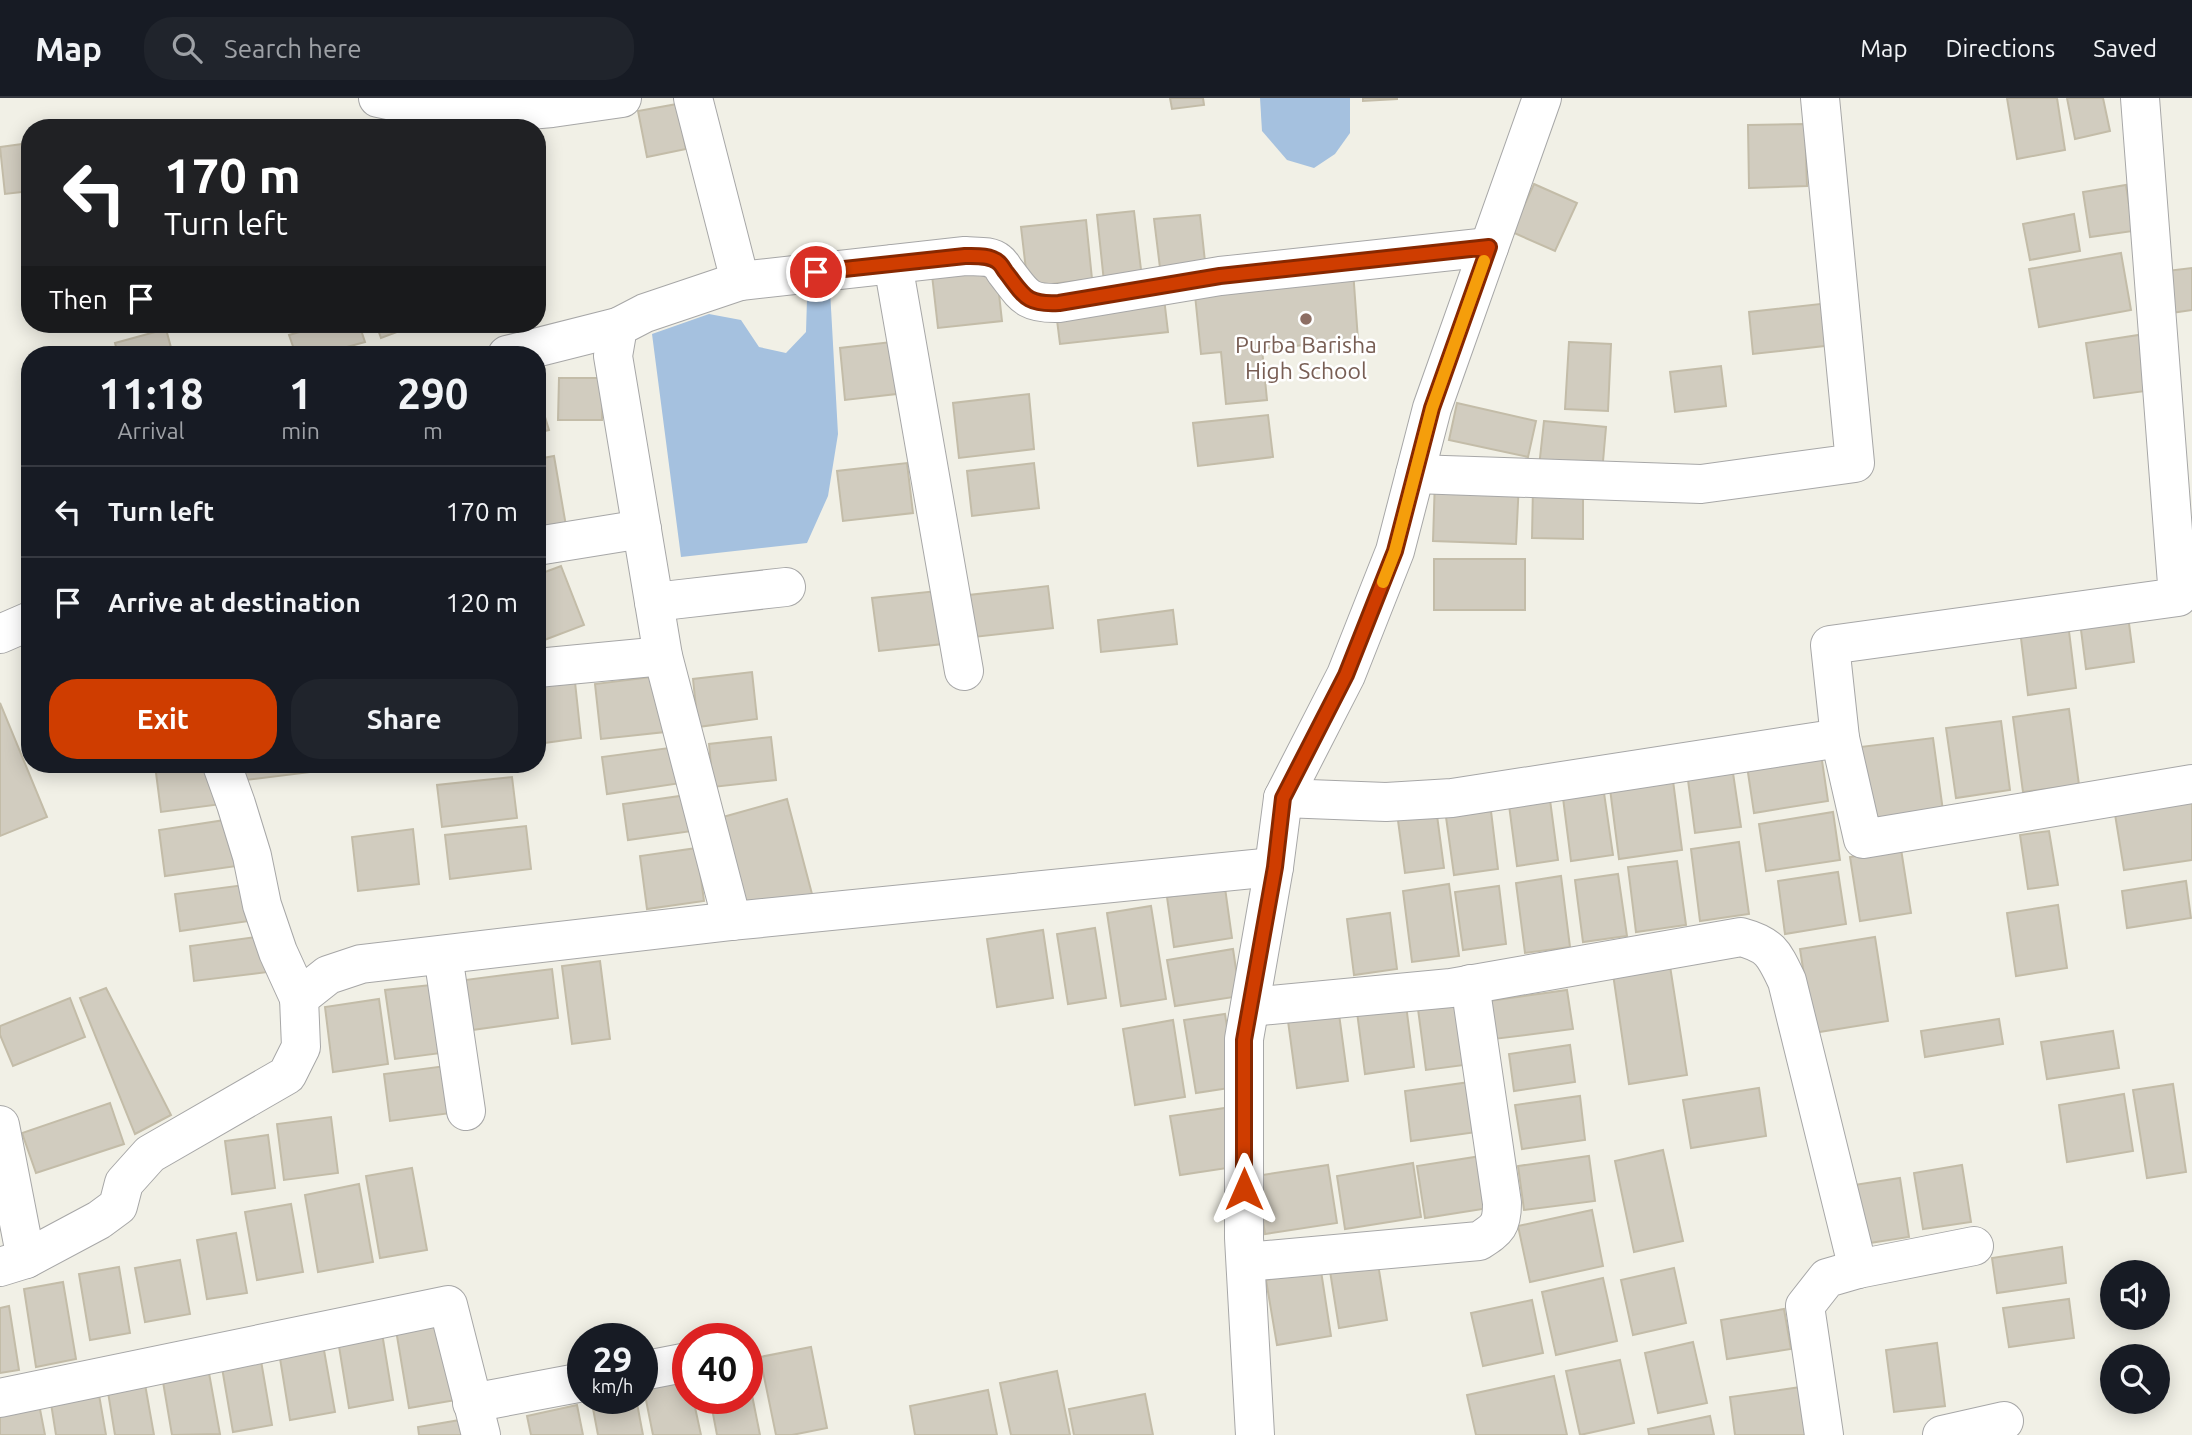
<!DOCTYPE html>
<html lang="en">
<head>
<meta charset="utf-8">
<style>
	:root { --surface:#171b24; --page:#20242c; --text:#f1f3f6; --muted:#9ea1a6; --line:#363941; --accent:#cf3d00 }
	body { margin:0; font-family:Ubuntu,sans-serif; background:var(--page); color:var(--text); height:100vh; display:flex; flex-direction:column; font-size:26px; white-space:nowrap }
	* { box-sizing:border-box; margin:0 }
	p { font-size:23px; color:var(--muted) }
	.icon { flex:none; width:38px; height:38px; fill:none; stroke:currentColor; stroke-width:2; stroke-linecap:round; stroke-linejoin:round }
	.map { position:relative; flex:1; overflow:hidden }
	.side { position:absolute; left:21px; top:248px; width:525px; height:427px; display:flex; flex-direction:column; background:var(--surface); border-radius:28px; box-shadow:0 4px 18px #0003 }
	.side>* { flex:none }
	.guide { position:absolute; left:21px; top:21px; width:525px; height:214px; border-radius:28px; box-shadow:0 4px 18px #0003; background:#202124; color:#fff; overflow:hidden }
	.buttons { position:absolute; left:2100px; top:1162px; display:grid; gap:14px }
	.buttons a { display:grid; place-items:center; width:70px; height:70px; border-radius:50%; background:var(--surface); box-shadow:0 4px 18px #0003; font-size:35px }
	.speed { position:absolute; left:567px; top:1225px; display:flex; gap:14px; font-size:35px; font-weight:700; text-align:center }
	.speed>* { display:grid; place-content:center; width:91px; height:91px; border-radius:50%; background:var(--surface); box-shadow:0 4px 18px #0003; line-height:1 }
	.speed small { font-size:18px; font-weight:400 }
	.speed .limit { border:10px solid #d22; background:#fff; color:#111 }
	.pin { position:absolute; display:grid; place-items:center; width:60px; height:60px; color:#fff; margin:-30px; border:4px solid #fff; border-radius:50%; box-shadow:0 2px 7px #0007 }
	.me { position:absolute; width:77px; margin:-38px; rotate:0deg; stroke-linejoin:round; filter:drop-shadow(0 0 5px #0008) }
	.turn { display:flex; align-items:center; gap:24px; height:147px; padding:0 28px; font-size:32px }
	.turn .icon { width:91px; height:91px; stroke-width:2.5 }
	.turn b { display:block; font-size:49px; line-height:60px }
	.then { display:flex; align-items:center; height:66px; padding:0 28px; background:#0003; gap:14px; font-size:26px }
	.eta { display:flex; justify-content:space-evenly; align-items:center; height:119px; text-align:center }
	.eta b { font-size:42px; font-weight:700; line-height:49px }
	.cta { display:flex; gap:14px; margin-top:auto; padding:14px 28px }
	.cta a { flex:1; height:80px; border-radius:28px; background:var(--accent); color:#fff; font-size:28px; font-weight:700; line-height:80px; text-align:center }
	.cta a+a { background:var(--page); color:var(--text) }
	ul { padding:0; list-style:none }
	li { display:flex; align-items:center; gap:21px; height:91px; padding:0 28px; border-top:2px solid var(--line) }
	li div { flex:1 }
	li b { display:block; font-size:26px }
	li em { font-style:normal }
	header { display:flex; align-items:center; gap:42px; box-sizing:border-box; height:98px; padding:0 35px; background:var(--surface); border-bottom:2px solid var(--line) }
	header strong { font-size:33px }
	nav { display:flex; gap:38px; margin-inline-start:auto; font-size:24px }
	.search { width:490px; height:63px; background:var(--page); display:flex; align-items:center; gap:18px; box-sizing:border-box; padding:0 24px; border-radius:28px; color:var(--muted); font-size:26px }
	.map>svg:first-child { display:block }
	.water { fill:#a5c1df }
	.building { fill:#d1ccbf; stroke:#c3bca8; stroke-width:2 }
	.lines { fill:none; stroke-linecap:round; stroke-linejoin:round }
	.minor-casing { stroke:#a7a7a7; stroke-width:40 }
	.minor { stroke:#fff; stroke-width:38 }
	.route-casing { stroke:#872800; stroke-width:18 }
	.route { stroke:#cf3d00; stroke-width:12 }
	.slow { stroke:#f59e0b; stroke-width:12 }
	.education-dot { fill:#8d6e63; stroke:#fff; stroke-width:2.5 }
	.labels { text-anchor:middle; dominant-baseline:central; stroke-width:5; stroke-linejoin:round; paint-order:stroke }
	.education-label { font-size:23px; fill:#785e54; stroke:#fff }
</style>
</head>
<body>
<header>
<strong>Map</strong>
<div class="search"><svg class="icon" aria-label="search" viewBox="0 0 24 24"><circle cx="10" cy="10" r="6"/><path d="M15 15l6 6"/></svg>Search here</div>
<nav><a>Map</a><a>Directions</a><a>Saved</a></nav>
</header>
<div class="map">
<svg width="2192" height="1337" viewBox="0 0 2192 1337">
	<rect width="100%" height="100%" fill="#f1f0e6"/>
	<g class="water">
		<polygon points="1260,0 1350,0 1350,35 1335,56 1314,70 1287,62 1262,33"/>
		<polygon points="830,192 838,336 828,398 807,445 681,459 652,236 709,216 741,222 759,249 786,255 806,234 807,201"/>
	</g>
	<g class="building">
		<polygon points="1170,0 1203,0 1204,7 1172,11"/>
		<polygon points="1363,0 1397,0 1397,1 1363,3"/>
		<polygon points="2007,0 2057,0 2065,52 2017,61"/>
		<polygon points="2067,0 2103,0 2110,33 2075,41"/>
		<polygon points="677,6 686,51 647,59 638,13"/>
		<polygon points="1805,26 1807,88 1749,90 1748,27"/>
		<polygon points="30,45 30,93 5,96 0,49"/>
		<polygon points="1534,86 1577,105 1555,153 1512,134"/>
		<polygon points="2126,87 2133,133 2090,139 2083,94"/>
		<polygon points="1134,113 1142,180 1104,184 1097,117"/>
		<polygon points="2074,116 2080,153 2030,162 2023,126"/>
		<polygon points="1200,117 1206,173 1161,178 1154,121"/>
		<polygon points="1086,122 1092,181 1028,189 1021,129"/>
		<polygon points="2121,155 2131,212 2039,229 2029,171"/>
		<polygon points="996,169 1002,223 938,230 932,177"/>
		<polygon points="2192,170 2192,212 2164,216 2158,174"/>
		<polygon points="1353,172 1358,242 1262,251 1267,302 1226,306 1221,254 1201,256 1194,187"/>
		<polygon points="1164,200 1168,234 1060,246 1056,214"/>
		<polygon points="1838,204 1842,246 1753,256 1749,214"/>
		<polygon points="327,226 359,226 365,244 318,257 296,257 289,237"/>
		<polygon points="376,226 418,226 381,240"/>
		<polygon points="166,231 173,257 118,257 115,245"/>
		<polygon points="2145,236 2153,292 2094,300 2086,245"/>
		<polygon points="900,243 905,295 845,302 840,250"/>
		<polygon points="1569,244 1611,246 1608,313 1565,311"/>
		<polygon points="1721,268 1726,308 1675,314 1670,274"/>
		<polygon points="559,280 603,280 602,322 558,322"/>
		<polygon points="537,293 549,332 537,335"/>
		<polygon points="1029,296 1034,351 959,360 953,305"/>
		<polygon points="1457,305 1536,323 1528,359 1449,342"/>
		<polygon points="1268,317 1273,359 1198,368 1193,325"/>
		<polygon points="1544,323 1606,329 1602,375 1539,369"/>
		<polygon points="554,358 566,428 537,433 537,361"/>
		<polygon points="907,365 913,415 843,423 837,373"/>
		<polygon points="1034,365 1039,410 972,418 967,373"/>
		<polygon points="1435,381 1519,384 1516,446 1433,443"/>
		<polygon points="1533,388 1583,388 1583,441 1532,440"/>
		<rect x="1434" y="461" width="91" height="51"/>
		<polygon points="561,468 584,527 539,544 537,477"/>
		<polygon points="1048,488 1053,530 974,539 969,497"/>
		<polygon points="937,493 943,546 879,553 872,500"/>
		<polygon points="2127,510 2134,564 2086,571 2079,516"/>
		<polygon points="1173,512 1177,546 1101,554 1098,522"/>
		<polygon points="2067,517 2076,590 2028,597 2019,524"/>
		<polygon points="752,574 757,621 698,629 693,581"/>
		<polygon points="659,578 665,634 601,641 595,586"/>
		<polygon points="575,584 581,640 537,646 537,589"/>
		<polygon points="0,605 47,719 0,738"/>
		<polygon points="2069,611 2079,687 2023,694 2013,619"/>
		<polygon points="2001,623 2010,692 1956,700 1946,630"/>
		<polygon points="771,639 776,682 713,689 709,646"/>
		<polygon points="1933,640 1943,713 1870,722 1860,649"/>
		<polygon points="676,649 681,685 607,696 602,659"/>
		<polygon points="1821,656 1828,703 1754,715 1747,668"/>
		<polygon points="155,667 217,667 222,706 161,714"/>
		<polygon points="235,667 310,667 311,674 237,683"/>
		<polygon points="1672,675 1682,752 1619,761 1609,683"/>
		<polygon points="1733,675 1741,729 1695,735 1688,682"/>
		<polygon points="512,679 517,720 442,729 437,687"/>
		<polygon points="1604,695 1613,757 1571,763 1563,700"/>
		<polygon points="687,697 692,733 628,742 623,706"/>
		<polygon points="2192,698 2192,762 2124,772 2114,710"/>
		<polygon points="787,701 812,796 747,812 723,719"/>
		<polygon points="1550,702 1558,762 1517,768 1509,707"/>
		<polygon points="1436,710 1444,770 1405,775 1397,715"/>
		<polygon points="1491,713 1498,771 1454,777 1446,719"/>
		<polygon points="1833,714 1840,762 1766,773 1759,726"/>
		<polygon points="238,720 244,767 165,778 159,732"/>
		<polygon points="526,728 531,771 450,781 445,737"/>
		<polygon points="413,731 419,786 358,793 352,739"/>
		<polygon points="2049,733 2058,787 2028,791 2020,737"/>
		<polygon points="1739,744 1749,816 1700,823 1691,751"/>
		<polygon points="697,750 704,803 647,811 640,758"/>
		<polygon points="1901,751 1911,815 1860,823 1850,759"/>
		<polygon points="1677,763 1686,827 1636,834 1628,769"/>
		<polygon points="1838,774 1846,826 1785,836 1778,783"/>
		<polygon points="1618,776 1627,838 1583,844 1575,782"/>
		<polygon points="1561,778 1570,849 1525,855 1516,785"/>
		<polygon points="2186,783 2191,820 2127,830 2122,793"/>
		<polygon points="1449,786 1459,858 1412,864 1403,793"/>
		<polygon points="244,787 249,823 180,833 175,796"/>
		<polygon points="1499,788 1506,846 1463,852 1455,794"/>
		<polygon points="1225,790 1232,840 1174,849 1167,799"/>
		<polygon points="2058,807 2067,870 2016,878 2007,815"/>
		<polygon points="1151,808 1166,901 1121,908 1107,815"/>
		<polygon points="1390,815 1397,871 1354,877 1347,821"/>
		<polygon points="1095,830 1106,900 1068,906 1057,836"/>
		<polygon points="1043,832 1053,900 997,909 987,841"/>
		<polygon points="263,838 268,874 194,883 190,848"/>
		<polygon points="1875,839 1888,923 1813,935 1800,851"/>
		<polygon points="1233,851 1240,898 1175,908 1167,862"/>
		<polygon points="600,863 610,941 572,946 562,868"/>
		<polygon points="1670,868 1687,977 1629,986 1613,876"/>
		<polygon points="552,871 558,920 472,932 465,882"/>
		<polygon points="440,886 449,954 395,961 385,892"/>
		<polygon points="106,890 171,1017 135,1036 80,900"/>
		<polygon points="1567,892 1573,931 1494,941 1489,903"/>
		<polygon points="70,900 85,939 13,968 0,937 0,928"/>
		<polygon points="379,901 388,966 333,974 325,909"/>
		<polygon points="1464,904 1472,966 1426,972 1418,911"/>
		<polygon points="1406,907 1414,969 1365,976 1357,914"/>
		<polygon points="1225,916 1236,989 1196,995 1184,922"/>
		<polygon points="1339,916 1348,983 1297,990 1288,923"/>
		<polygon points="1999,921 2003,946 1925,959 1921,933"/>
		<polygon points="1173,922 1185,999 1135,1007 1123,931"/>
		<polygon points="2113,933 2119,970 2047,981 2041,944"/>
		<polygon points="1570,947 1575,984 1514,993 1509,956"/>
		<polygon points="453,967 459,1014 390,1023 384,976"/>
		<polygon points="1470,984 1477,1034 1411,1043 1405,993"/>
		<polygon points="2173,986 2186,1074 2147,1080 2133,992"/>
		<polygon points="1759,990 1766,1038 1691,1050 1683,1002"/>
		<polygon points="2124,996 2133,1053 2067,1064 2059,1007"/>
		<polygon points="1580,998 1585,1042 1522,1051 1515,1007"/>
		<polygon points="110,1005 124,1046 36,1075 22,1035"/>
		<polygon points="1225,1010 1234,1069 1180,1077 1170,1018"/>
		<polygon points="331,1019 338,1075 284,1082 277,1026"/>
		<polygon points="268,1037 275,1090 232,1096 225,1043"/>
		<polygon points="1663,1052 1683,1143 1634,1154 1615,1063"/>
		<polygon points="1481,1058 1489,1110 1425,1120 1417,1068"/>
		<polygon points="1589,1058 1595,1103 1524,1112 1518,1068"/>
		<polygon points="1413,1065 1421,1119 1345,1131 1337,1078"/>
		<polygon points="1328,1067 1337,1125 1265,1136 1256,1078"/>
		<polygon points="1962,1067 1971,1124 1923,1131 1914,1075"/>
		<polygon points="412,1070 427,1152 380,1160 366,1078"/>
		<polygon points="1900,1080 1909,1139 1863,1146 1854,1087"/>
		<polygon points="359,1086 373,1164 318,1174 305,1097"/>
		<polygon points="291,1106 303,1174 257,1182 245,1114"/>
		<polygon points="1592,1112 1603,1168 1530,1184 1518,1128"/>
		<polygon points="236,1135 247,1195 207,1201 197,1142"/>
		<polygon points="2062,1149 2066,1185 1997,1195 1992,1160"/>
		<polygon points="180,1162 190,1216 145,1224 135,1170"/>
		<polygon points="1378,1166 1387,1222 1339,1230 1330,1173"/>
		<polygon points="119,1169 130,1235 90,1242 79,1176"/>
		<polygon points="1674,1170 1686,1225 1633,1237 1621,1182"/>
		<polygon points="1321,1173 1331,1238 1277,1247 1266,1182"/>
		<polygon points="1603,1180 1617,1243 1556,1257 1542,1194"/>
		<polygon points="63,1184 76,1261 36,1269 24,1191"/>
		<polygon points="2069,1201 2074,1240 2009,1249 2003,1210"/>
		<polygon points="1532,1202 1543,1255 1483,1268 1471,1215"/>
		<polygon points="9,1208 19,1272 0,1275 0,1210"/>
		<polygon points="1784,1211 1791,1251 1727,1261 1721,1222"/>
		<polygon points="442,1219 456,1302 409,1310 395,1226"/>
		<polygon points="381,1229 393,1302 349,1310 337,1236"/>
		<polygon points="322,1241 335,1314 290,1322 278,1248"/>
		<polygon points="1693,1244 1707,1305 1658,1315 1645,1255"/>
		<polygon points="1937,1245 1945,1308 1894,1314 1886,1252"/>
		<polygon points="811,1249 827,1330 792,1337 776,1337 760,1259"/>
		<polygon points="259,1251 272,1327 233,1334 220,1258"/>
		<polygon points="1620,1262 1634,1325 1580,1337 1566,1273"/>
		<polygon points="207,1264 220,1336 172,1337 161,1272"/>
		<polygon points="747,1272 760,1337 717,1337 710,1300 747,1300"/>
		<polygon points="1057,1273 1070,1337 1011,1337 1000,1285"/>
		<polygon points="143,1275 154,1337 115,1337 106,1282"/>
		<polygon points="688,1278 688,1300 693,1300 701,1337 653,1337 643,1287"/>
		<polygon points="1554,1278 1567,1337 1476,1337 1467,1297"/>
		<polygon points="1801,1289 1807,1337 1735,1337 1730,1299"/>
		<polygon points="98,1291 106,1337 56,1337 50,1299"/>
		<polygon points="988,1292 997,1337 915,1337 910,1308"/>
		<polygon points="1145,1296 1153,1337 1074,1337 1069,1311"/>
		<polygon points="591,1300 636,1300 643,1337 598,1337"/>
		<polygon points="38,1301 45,1337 0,1337 0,1308"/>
		<polygon points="577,1307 583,1337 531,1337 527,1318"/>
		<polygon points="1710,1318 1714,1337 1649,1337 1648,1331"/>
		<polygon points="460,1322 462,1337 419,1337 418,1329"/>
	</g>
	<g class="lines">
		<g class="minor-casing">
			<g id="minor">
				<polyline points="378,0 463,18 552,10 622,0"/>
				<polyline points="693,0 740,183 645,215 618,229 613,258 663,558 732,823"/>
				<polyline points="2140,0 2178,499 1830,547 1840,640 1863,741 2192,686"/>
				<polyline points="893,166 964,573"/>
				<path d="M740,183L965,158C976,159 990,157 998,164C1001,166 1003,170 1005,173C1024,197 1025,206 1059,205L1220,178L1489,149"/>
				<polyline points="507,257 618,229"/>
				<polyline points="1415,376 1701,386 1855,365 1820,0"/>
				<polyline points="537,448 642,431"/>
				<polyline points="654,504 786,489"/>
				<polyline points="0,536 30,523"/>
				<polyline points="537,570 663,558"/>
				<polyline points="222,667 236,706 252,758 262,807 278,854 299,900"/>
				<polyline points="1283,700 1386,704 1452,700 1840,640"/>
				<polyline points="443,857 466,1013"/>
				<path d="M1250,909L1451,890L1741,839C1771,847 1774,856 1787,883L1858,1171"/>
				<polyline points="0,1027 26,1161"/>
				<path d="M1246,1164L1479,1143C1498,1131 1502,1127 1502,1105L1470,886"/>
				<polyline points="0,1169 26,1161 99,1122 118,1108 124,1085 150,1056 287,977 301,949 299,900 328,877 361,866 732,823 1274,769"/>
				<polyline points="642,1273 688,1264"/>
				<polyline points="0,1300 448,1207 481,1337"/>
				<polyline points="472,1305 583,1284"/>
				<polyline points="1255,1337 1244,1140 1244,941 1274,769 1283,700 1346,577 1395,453 1432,310 1542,0"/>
				<polyline points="1824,1337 1805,1208 1827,1180 1858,1171 1974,1148"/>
				<polyline points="1942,1337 2004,1323"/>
			</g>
		</g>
		<use href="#minor" class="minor"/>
	</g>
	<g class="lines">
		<g class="route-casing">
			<path id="route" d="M816,174L965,158C976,158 990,157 998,164C1001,166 1003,170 1005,173C1024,197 1025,207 1059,205L1220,178L1489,149L1432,310L1395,453L1346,577L1283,700L1275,769L1244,942V1091"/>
		</g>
		<use href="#route" class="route"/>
		<polyline class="slow" points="1383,484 1395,453 1432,310 1484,163"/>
	</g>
	<circle class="education-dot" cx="1306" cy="221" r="7"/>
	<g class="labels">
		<g class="education-label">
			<text x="1306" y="246">Purba Barisha<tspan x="1306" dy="26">High School</tspan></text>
		</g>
	</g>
</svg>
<div class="buttons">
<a><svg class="icon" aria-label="sound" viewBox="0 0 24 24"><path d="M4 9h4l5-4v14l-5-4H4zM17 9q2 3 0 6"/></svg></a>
<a><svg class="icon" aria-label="search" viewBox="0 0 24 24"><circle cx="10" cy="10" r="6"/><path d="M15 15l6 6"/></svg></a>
</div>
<div class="speed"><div>29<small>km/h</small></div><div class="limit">40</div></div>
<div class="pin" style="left:816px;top:174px;background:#d93025"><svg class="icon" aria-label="arrive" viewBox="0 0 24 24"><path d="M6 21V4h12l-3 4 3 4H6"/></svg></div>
<svg class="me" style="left:1244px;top:1091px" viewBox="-20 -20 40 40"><path d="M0-17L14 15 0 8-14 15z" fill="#cf3d00" stroke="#fff" stroke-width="4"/></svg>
<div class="guide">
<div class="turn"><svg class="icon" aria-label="left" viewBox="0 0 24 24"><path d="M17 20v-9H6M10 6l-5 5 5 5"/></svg><div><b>170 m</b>Turn left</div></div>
<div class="then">Then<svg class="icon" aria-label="arrive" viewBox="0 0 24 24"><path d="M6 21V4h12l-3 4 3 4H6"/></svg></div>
</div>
<section class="side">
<div class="eta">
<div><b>11:18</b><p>Arrival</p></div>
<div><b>1</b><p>min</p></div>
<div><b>290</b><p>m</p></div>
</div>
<ul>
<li><svg class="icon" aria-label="left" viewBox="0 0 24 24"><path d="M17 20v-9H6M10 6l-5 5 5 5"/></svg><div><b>Turn left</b></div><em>170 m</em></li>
<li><svg class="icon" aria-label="arrive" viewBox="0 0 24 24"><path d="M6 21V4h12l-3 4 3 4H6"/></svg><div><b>Arrive at destination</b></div><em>120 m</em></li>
</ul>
<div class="cta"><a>Exit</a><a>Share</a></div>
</section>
</div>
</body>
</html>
